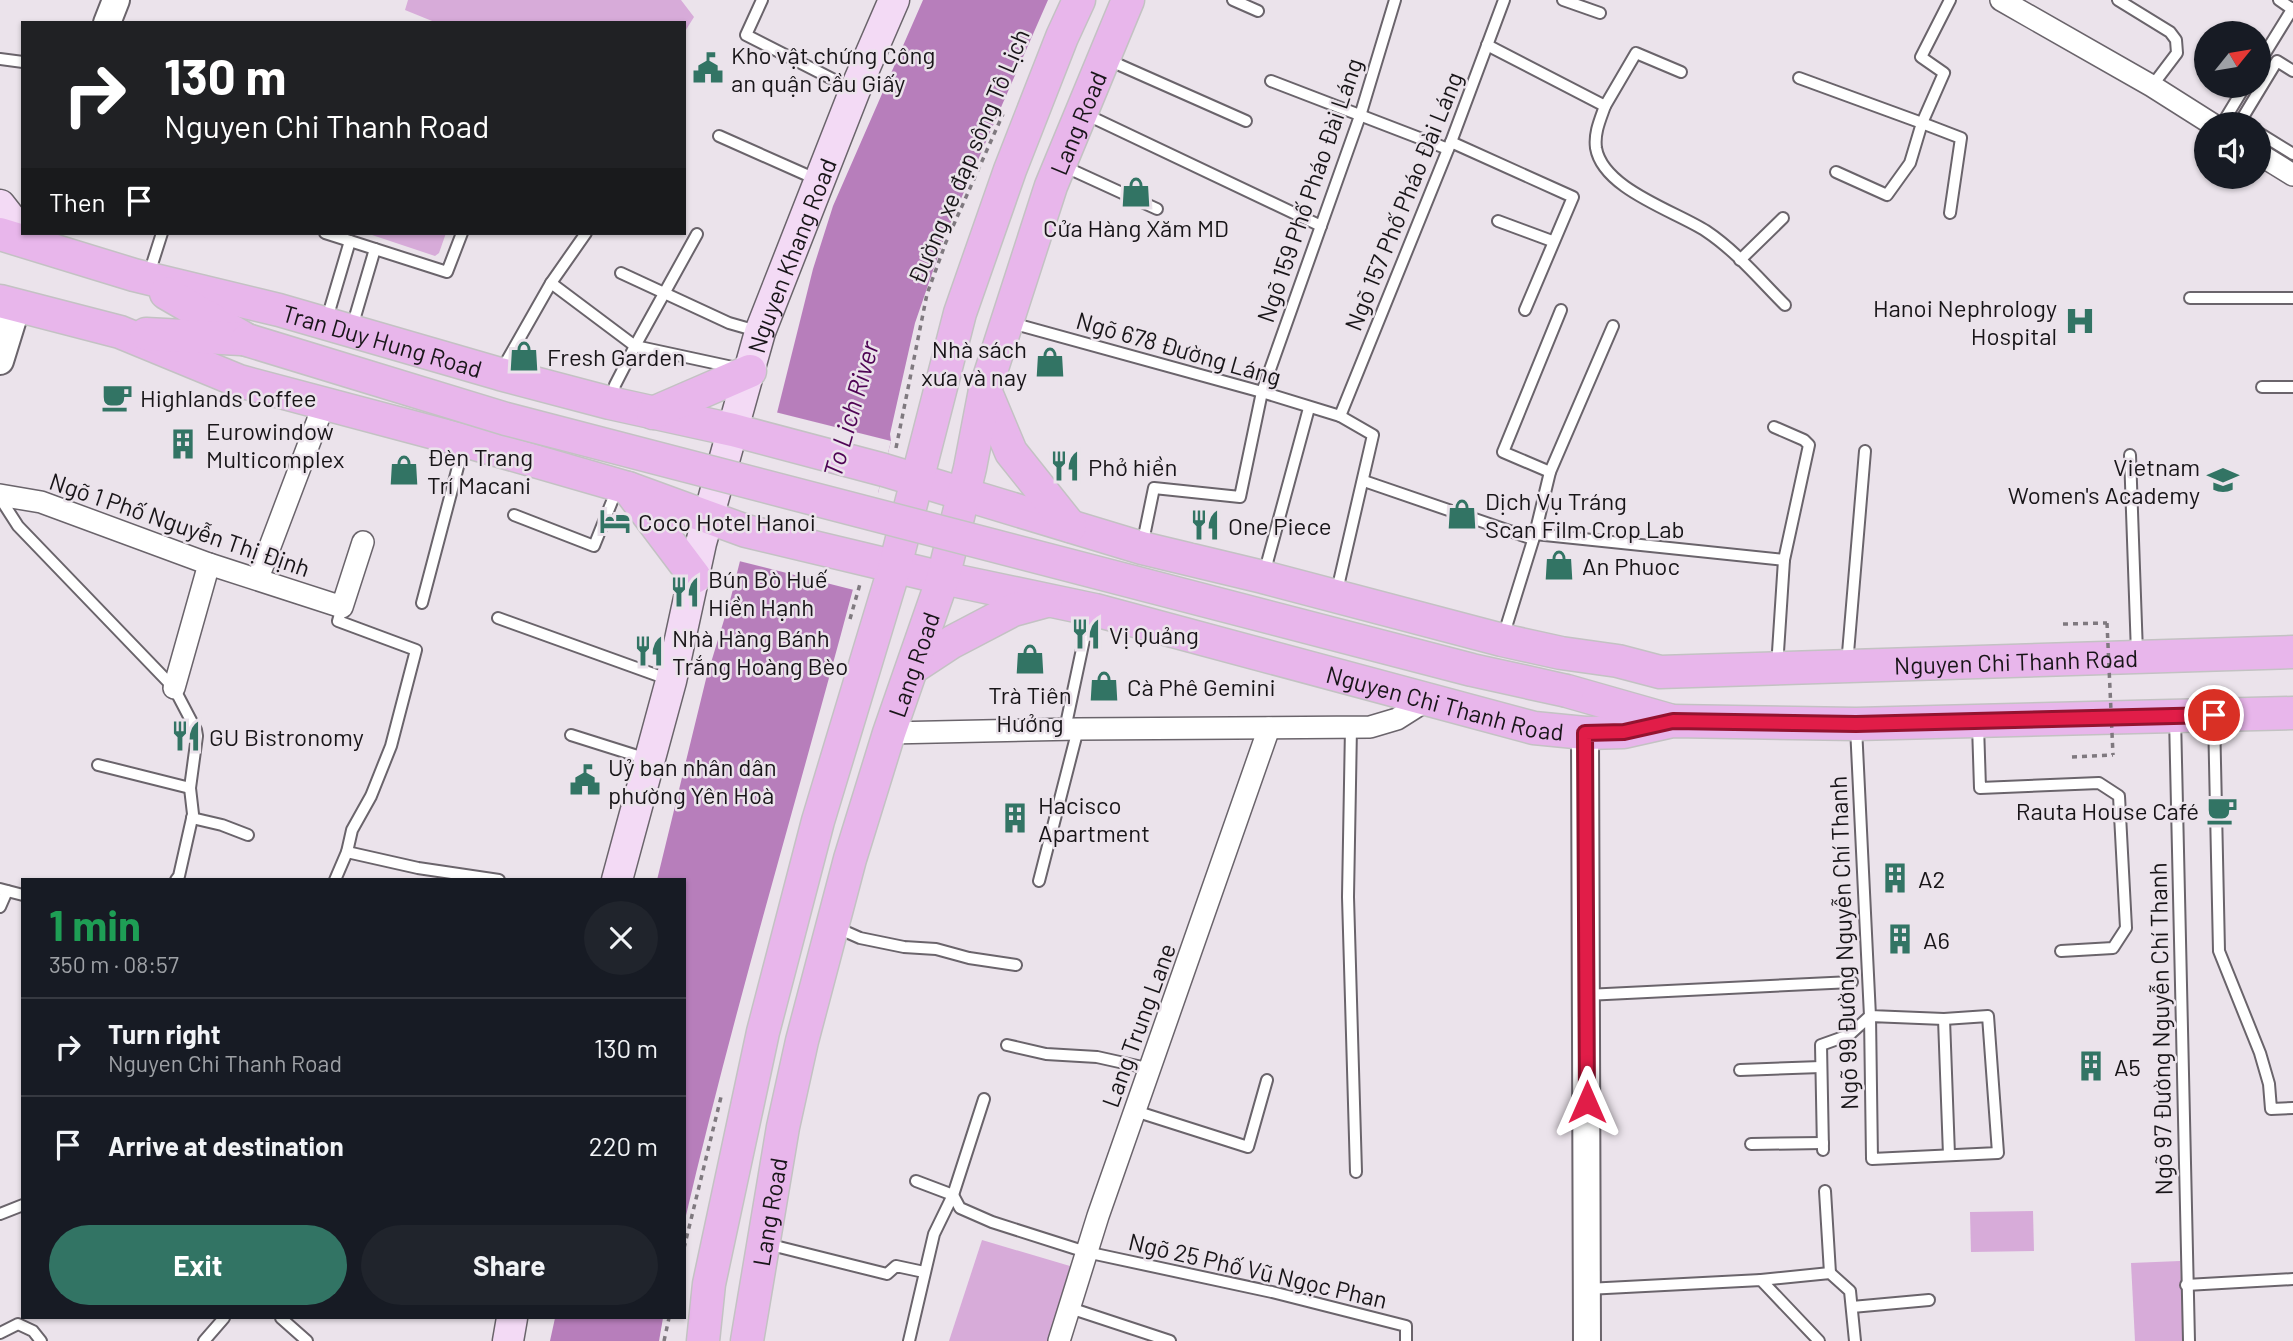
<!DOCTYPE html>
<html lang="en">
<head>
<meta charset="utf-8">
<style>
	:root { --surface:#171b24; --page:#20242c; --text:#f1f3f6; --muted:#9ea1a6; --line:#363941; --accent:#327464 }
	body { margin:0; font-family:Barlow,sans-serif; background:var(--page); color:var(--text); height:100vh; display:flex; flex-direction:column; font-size:26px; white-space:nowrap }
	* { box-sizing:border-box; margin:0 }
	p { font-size:23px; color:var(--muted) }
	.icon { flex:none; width:38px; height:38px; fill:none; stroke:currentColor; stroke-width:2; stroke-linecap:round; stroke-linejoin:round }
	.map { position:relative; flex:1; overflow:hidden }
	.drawer { position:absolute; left:21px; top:878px; width:665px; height:441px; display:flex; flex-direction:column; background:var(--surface); border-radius:0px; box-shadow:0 2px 5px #0004 }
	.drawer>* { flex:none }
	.guide { position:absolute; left:21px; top:21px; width:665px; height:214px; border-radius:0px; box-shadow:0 2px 5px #0004; background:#202124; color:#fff; overflow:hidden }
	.needle { width:46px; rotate:60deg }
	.fabs { position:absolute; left:2194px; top:21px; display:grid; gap:14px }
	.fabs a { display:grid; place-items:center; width:77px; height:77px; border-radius:50%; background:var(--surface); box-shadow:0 2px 5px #0004; font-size:35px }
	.pin { position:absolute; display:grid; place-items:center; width:60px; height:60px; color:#fff; margin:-30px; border:4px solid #fff; border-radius:50%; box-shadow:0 2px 7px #0007 }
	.me { position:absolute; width:77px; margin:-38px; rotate:0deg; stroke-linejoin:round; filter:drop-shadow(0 0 5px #0008) }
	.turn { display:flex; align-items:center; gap:24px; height:147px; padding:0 28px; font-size:32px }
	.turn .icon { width:91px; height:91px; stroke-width:2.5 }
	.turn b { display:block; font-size:49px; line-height:60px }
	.then { display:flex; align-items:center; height:66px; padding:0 28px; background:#0003; gap:14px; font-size:26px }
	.round { display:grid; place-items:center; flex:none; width:74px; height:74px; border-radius:37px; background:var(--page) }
	.headline { display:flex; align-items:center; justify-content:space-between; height:119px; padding:0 28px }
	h1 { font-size:42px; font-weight:700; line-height:52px; color:#1e9e55 }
	.button { display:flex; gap:14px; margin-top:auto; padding:14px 28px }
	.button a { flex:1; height:80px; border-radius:42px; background:var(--accent); color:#fff; font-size:28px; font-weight:700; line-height:80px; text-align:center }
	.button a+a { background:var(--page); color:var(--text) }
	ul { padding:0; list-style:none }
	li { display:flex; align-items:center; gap:21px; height:98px; padding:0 28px; border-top:2px solid var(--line) }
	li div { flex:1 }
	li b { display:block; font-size:26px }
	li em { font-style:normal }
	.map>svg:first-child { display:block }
	.green { fill:#d7abd9 }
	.water { fill:#b77ebb }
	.pier { fill:#ebe3eb }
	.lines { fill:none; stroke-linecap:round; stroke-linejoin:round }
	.service-casing { stroke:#6a646b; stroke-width:14 }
	.minor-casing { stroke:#6a646b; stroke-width:24 }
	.tertiary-casing { stroke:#6a646b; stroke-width:30 }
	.secondary-casing { stroke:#6a646b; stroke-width:33 }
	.primary-casing { stroke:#c3c2c3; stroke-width:35 }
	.path { stroke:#7f797f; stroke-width:3.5; stroke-dasharray:5 5; stroke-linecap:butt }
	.service { stroke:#fff; stroke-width:10 }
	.minor { stroke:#fff; stroke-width:21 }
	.tertiary { stroke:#fff; stroke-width:26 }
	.secondary { stroke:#f3daf5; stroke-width:30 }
	.primary { stroke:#e8b6eb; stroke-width:32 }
	.primary-bridge-casing { stroke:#c3c2c3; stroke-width:35; stroke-linecap:butt }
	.path-bridge { stroke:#7f797f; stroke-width:3.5; stroke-dasharray:5 5; stroke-linecap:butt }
	.primary-bridge { stroke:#e8b6eb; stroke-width:32 }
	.route-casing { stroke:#92132f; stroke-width:18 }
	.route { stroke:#e11d48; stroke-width:12 }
	.labels { text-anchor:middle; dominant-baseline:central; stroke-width:5; stroke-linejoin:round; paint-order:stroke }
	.poi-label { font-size:24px; fill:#181518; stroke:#ebe3eb; text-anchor:start }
	.street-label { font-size:24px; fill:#181518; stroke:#ebe3eb }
	.water-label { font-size:26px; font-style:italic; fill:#4e0354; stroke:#ebe3eb }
</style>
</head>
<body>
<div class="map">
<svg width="2293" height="1341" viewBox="0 0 2293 1341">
	<rect width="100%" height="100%" fill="#ebe3eb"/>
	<g class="green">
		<polygon points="408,0 681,0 694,17 684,33 684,23 437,23 405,10"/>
		<polygon points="366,233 446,233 439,253 435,256"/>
		<polygon points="2033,1211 2034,1251 1971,1252 1970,1212"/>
		<polygon points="982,1240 1070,1266 1048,1341 949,1341"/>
		<polygon points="2180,1261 2184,1341 2135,1341 2131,1263"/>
	</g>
	<g class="water">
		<path d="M923,0H1048L946,233L915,323L890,434L891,441C827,703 745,961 684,1224V880H657L706,679L731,597L813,269L833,206Z"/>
		<polygon points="555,1318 663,1318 659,1341 550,1341"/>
	</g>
	<polygon class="pier" points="775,412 891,441 878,493 881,495 854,590 739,561 752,508 749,507 759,462 763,462"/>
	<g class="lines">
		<g class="service-casing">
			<g id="service">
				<polyline points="762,0 746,35 852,89"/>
				<polyline points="1233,0 1258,11"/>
				<polyline points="1563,0 1600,13"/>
				<polyline points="1950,0 1921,57 1944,73 1922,123 1961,138 1950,213"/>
				<polyline points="2118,0 2170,32 2176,40 2177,53 2152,86"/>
				<polyline points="2279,0 2292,9"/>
				<path d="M1487,45L1605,106C1600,120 1594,133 1596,148C1603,189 1675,211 1706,231C1736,251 1760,280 1785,305"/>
				<polyline points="0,59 23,62"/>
				<polyline points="1106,59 1246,121"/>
				<polyline points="2259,63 2293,8"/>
				<polyline points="1799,78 1922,123 1910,163 1887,195 1836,172"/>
				<polyline points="1271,81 1448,149"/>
				<polyline points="1605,106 1636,53 1681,72"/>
				<polyline points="1083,113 1321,226"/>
				<polyline points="2222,124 2245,86"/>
				<polyline points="2244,124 2240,122 2277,61 2293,71"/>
				<polyline points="2259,133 2293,154"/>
				<polyline points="719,136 818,180"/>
				<polyline points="1451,142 1573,197 1525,310"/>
				<polyline points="1061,165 1157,209"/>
				<polyline points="1498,221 1552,241"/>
				<polyline points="325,233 447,272 462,233"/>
				<polyline points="1740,260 1783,218"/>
				<polyline points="621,273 729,323 757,331"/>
				<polyline points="148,277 162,233"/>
				<polyline points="551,283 635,346 737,368"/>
				<polyline points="2190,298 2293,298"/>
				<polyline points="326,322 350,241"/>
				<polyline points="1008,322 1262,392 1340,416 1373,435 1336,595"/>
				<polyline points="352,327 375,249"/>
				<polyline points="501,371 551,283 586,233"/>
				<polyline points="2262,387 2293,387"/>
				<polyline points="611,401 615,385 635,346 697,234"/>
				<polyline points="1340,416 1451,142 1504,0"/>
				<polyline points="1774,427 1804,440 1809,445 1784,560 1777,667"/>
				<polyline points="2130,455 2137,653"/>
				<polyline points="1550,472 1503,452 1561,310"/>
				<polyline points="1364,481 1533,539"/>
				<polyline points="0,498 18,526 174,688 196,730 197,736 190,788 193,814 179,876 176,880"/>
				<polyline points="514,515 594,546 617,489"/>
				<polyline points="1535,534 1784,560"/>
				<polyline points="1142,546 1154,488 1240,497 1262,392 1360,116 1395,0"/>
				<polyline points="1264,574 1309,408"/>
				<polyline points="422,603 464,444"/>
				<polyline points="498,618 670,680"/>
				<polyline points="1503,637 1535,534 1550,472 1613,326"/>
				<polyline points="1847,665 1865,451"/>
				<polyline points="2214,716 2219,951 2260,1053 2269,1084 2271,1109 2293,1108"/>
				<polyline points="2175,717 2189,1341"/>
				<polyline points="1978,725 1980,788 2099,783 2119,796 2126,928 2113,948 2061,951"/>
				<polyline points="1351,727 1348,897 1356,1172"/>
				<polyline points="1065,729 1085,635 1094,613"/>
				<polyline points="571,735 647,759"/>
				<polyline points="98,765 190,788"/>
				<polyline points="192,818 222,825 248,835"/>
				<polyline points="347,852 418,868 499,880"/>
				<polyline points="335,880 347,852 352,830 371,796 391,746 416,650 338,621 342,607"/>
				<polyline points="1039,881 1078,729"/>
				<polyline points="0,889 23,895"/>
				<polyline points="0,907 7,891"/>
				<polyline points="835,927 860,938 904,947 936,949 969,958 1016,965"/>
				<polyline points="1586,995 1852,982"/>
				<polyline points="1944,1019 1949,1155"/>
				<polyline points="1007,1045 1046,1054 1097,1057 1151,1069"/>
				<polyline points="1740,1070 1821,1067"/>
				<polyline points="1135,1111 1248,1147 1267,1080"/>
				<polyline points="1751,1144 1823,1143"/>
				<polyline points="1823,1150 1821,1045 1849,1035 1870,1016 1944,1019 1988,1016 1998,1153 1872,1159 1870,1016 1856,727"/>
				<polyline points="916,1181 953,1195 960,1208 992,1222 1086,1252 1272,1292 1406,1326 1406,1341"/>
				<polyline points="1825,1191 1830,1273"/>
				<polyline points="0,1214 23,1205"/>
				<polyline points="765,1242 779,1247 887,1274 896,1266 924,1272"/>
				<polyline points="1761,1280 1830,1273 1850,1291 1855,1341"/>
				<polyline points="2186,1285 2293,1279"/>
				<polyline points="1587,1289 1761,1280 1819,1341"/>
				<polyline points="1852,1307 1929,1300"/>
				<polyline points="1070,1308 1170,1341"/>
				<polyline points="281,1318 307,1341"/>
				<polyline points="0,1333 18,1324 33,1331 41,1341"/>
				<polyline points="204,1341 224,1318"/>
				<polyline points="909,1341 934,1234 953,1195 984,1099"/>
			</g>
		</g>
		<g class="minor-casing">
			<g id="minor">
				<polyline points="2001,0 2152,86 2212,124"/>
				<polyline points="2259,154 2293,175"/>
				<polyline points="0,495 41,502 209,564 342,607 363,542"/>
				<polyline points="258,578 324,404"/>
				<polyline points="174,688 209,564"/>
				<polyline points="889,733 1078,729 1370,727 1397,719 1427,700"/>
				<polyline points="1059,1341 1098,1216 1269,728"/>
			</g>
		</g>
		<g class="tertiary-casing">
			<g id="tertiary">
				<polyline points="107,23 116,0"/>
				<polyline points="0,361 17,306"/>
				<polyline points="1585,733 1587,1341"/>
			</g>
		</g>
		<g class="secondary-casing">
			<g id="secondary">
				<polyline points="0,205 28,241"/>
				<path id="s1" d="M617,880L671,681L701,543L760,332L855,90L894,0"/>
				<polyline points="508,1341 512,1318"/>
			</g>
		</g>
		<g class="primary-casing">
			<g id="primary">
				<path id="s2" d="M0,234L134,275L279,310L500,374L610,403L733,430L884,470L1142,548L1263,577L1502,640L1561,653L1618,661L1660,672L2293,652"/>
				<polyline points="166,293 247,340"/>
				<path id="s3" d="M0,301L120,332L239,381L465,441L628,488L746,531L943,578L1095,610L1534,728L1585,733L1624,732L1673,721L1856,724L2293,713"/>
				<polyline points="146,334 241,339"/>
				<polyline points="985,390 1011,452 1070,526"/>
				<polyline points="653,413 750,371"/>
				<polyline points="628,488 695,577"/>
				<polyline points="914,667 952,642 1013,610 1046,601"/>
				<polyline points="1567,691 1669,720"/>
				<polyline points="703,1341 709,1284 763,1032 818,821 895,566 960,313 1010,170 1062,37 1079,0"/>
				<path id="s4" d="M747,1341L783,1127L802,1041L850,859L889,733L943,578L970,468L985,390L1051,186L1128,0"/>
			</g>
		</g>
		<g class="path">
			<polyline points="896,448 927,294 946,242 1003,114"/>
			<polyline points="850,619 860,584"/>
			<polyline points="2063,624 2107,623"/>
			<polyline points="2072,757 2113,755"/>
			<polyline points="684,1248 722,1093"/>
			<polyline points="664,1341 669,1318"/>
		</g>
		<use href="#service" class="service"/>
		<use href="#minor" class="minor"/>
		<use href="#tertiary" class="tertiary"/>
		<use href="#secondary" class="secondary"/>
		<use href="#primary" class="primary"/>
		<g class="primary-bridge-casing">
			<polyline id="primary-bridge" points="247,340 506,419 1472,670 1567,691"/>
		</g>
		<polyline class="path-bridge" points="2107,623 2113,755"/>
		<use href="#primary-bridge" class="primary-bridge"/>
	</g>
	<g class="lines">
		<g class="route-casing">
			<polyline id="route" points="1587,1102 1585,733 1624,732 1673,721 1856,724 2214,715"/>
		</g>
		<use href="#route" class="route"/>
	</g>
	<defs>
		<g id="civic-bare" transform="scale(2.415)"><path d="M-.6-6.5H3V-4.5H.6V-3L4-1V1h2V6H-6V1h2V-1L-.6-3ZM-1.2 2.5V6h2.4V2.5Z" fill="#327464" stroke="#ebe3eb" stroke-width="2.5" paint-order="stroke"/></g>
		<g id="shop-bare" transform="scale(2.415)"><path d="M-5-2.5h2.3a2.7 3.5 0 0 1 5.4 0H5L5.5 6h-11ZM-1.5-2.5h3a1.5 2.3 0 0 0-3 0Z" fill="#327464" stroke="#ebe3eb" stroke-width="2.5" paint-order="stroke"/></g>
		<g id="hospital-bare" transform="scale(2.415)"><path d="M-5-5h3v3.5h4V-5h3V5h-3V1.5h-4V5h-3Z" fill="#327464" stroke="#ebe3eb" stroke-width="2.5" paint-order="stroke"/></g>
		<g id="cafe-bare" transform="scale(2.415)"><path d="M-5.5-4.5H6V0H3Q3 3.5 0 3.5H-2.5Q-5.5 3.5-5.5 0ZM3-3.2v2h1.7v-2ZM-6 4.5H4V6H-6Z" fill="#327464" stroke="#ebe3eb" stroke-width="2.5" paint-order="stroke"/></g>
		<g id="building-bare" transform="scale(2.415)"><path d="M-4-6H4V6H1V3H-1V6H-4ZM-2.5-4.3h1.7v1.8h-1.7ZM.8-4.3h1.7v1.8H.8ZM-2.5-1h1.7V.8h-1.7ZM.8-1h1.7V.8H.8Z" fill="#327464" stroke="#ebe3eb" stroke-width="2.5" paint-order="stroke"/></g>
		<g id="restaurant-bare" transform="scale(2.415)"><path d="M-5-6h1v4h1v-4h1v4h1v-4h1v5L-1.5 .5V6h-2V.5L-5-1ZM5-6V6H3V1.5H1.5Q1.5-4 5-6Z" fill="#327464" stroke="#ebe3eb" stroke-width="2.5" paint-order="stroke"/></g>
		<g id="university-bare" transform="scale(2.415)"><path d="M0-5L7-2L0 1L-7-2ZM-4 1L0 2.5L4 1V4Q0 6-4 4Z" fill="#327464" stroke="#ebe3eb" stroke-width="2.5" paint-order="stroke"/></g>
		<g id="hotel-bare" transform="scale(2.415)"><path d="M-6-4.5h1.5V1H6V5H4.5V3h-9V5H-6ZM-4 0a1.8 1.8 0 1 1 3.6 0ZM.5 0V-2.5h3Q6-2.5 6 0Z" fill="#327464" stroke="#ebe3eb" stroke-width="2.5" paint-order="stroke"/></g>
	</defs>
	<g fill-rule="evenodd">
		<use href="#civic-bare" x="708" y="68"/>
		<use href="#shop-bare" x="1136" y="192"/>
		<use href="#hospital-bare" x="2080" y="321"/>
		<use href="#shop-bare" x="524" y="356"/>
		<use href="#shop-bare" x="1050" y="362"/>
		<use href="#cafe-bare" x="117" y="397"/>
		<use href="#building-bare" x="183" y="444"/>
		<use href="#restaurant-bare" x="1065" y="466"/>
		<use href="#shop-bare" x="404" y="470"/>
		<use href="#university-bare" x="2223" y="480"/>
		<use href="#shop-bare" x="1462" y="514"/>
		<use href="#hotel-bare" x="615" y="521"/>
		<use href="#restaurant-bare" x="1205" y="525"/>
		<use href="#shop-bare" x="1559" y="565"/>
		<use href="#restaurant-bare" x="685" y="592"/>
		<use href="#restaurant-bare" x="1086" y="634"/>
		<use href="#restaurant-bare" x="649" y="651"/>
		<use href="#shop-bare" x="1030" y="659"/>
		<use href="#shop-bare" x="1104" y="686"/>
		<use href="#restaurant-bare" x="186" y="736"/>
		<use href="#civic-bare" x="585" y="780"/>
		<use href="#cafe-bare" x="2222" y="810"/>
		<use href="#building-bare" x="1015" y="818"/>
		<use href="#building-bare" x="1895" y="878"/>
		<use href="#building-bare" x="1900" y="939"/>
		<use href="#building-bare" x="2091" y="1066"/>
	</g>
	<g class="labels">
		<g class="poi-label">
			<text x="731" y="54">Kho vật chứng Công<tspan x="731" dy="28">an quận Cầu Giấy</tspan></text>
			<text x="1136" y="227" text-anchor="middle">Cửa Hàng Xăm MD</text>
			<text x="2057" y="307" text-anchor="end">Hanoi Nephrology<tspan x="2057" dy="28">Hospital</tspan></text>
			<text x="1027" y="348" text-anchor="end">Nhà sách<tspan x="1027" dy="28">xưa và nay</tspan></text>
			<text x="547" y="356">Fresh Garden</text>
			<text x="140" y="397">Highlands Coffee</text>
			<text x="206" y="430">Eurowindow<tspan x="206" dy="28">Multicomplex</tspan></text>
			<text x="427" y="456">Đèn Trang<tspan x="427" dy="28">Trí Macani</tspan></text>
			<text x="1088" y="466">Phở hiền</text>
			<text x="2200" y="466" text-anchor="end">Vietnam<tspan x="2200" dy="28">Women's Academy</tspan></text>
			<text x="1485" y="500">Dịch Vụ Tráng<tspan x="1485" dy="28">Scan Film Crop Lab</tspan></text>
			<text x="638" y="521">Coco Hotel Hanoi</text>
			<text x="1228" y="525">One Piece</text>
			<text x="1582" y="565">An Phuoc</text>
			<text x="708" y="578">Bún Bò Huế<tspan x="708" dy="28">Hiền Hạnh</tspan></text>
			<text x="1109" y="634">Vị Quảng</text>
			<text x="672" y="637">Nhà Hàng Bánh<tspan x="672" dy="28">Trắng Hoàng Bèo</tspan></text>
			<text x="1127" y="686">Cà Phê Gemini</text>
			<text x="1030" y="694" text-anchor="middle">Trà Tiên<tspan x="1030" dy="28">Hưởng</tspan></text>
			<text x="209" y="736">GU Bistronomy</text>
			<text x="608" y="766">Uỷ ban nhân dân<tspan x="608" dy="28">phường Yên Hoà</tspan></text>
			<text x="1038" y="804">Hacisco<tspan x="1038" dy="28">Apartment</tspan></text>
			<text x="2199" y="810" text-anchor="end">Rauta House Café</text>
			<text x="1918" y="878">A2</text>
			<text x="1923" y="939">A6</text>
			<text x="2114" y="1066">A5</text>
		</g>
		<g class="street-label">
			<text stroke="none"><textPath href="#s4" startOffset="1265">Lang Road</textPath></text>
			<text transform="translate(968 156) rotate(-67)">Đường xe đạp sông Tô Lịch</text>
			<text transform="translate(1309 190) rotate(-71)">Ngõ 159 Phố Pháo Đài Láng</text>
			<text transform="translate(1403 201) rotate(-68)">Ngõ 157 Phố Pháo Đài Láng</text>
			<text stroke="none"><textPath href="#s1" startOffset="649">Nguyen Khang Road</textPath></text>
			<text stroke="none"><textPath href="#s2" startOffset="397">Tran Duy Hung Road</textPath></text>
			<text transform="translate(1179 348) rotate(16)">Ngõ 678 Đường Láng</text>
			<text transform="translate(180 524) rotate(19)">Ngõ 1 Phố Nguyễn Thị Định</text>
			<text stroke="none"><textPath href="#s2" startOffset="2074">Nguyen Chi Thanh Road</textPath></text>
			<text stroke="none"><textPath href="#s4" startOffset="698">Lang Road</textPath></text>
			<text stroke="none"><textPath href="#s3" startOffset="1502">Nguyen Chi Thanh Road</textPath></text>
			<text transform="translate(1843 943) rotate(-92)">Ngõ 99 Đường Nguyễn Chí Thanh</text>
			<text transform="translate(1138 1025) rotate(-70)">Lang Trung Lane</text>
			<text transform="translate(2160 1029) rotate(-91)">Ngõ 97 Đường Nguyễn Chí Thanh</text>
			<text stroke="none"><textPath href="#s4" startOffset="131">Lang Road</textPath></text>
			<text transform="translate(1258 1270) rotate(13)">Ngõ 25 Phố Vũ Ngọc Phan</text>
		</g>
		<g class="water-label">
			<text transform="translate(850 409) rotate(-74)">To Lich River</text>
		</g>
	</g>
</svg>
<div class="fabs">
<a><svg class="needle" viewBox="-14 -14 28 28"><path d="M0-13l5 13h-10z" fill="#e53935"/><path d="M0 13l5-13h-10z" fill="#9ea1a6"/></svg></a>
<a><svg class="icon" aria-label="sound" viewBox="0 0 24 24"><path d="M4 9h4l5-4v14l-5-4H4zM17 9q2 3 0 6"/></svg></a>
</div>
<div class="pin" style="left:2214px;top:715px;background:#d93025"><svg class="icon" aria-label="arrive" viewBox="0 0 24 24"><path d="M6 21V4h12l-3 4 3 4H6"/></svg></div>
<svg class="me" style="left:1587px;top:1102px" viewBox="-20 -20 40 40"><path d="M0-17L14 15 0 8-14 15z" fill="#e11d48" stroke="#fff" stroke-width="4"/></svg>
<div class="guide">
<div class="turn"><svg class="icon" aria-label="right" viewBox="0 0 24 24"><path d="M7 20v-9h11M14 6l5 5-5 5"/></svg><div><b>130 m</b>Nguyen Chi Thanh Road</div></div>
<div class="then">Then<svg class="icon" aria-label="arrive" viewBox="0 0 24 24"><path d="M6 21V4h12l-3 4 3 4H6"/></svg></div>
</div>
<section class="drawer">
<div class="headline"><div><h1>1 min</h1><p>350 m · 08:57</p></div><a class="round"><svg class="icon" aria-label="close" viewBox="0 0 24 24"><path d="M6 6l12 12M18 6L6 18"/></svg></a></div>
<ul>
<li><svg class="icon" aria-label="right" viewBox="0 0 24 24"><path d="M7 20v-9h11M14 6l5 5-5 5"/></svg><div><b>Turn right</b><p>Nguyen Chi Thanh Road</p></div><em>130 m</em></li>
<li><svg class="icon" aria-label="arrive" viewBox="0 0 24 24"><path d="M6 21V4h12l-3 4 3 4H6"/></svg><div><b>Arrive at destination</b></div><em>220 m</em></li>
</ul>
<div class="button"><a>Exit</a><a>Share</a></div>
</section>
</div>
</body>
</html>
